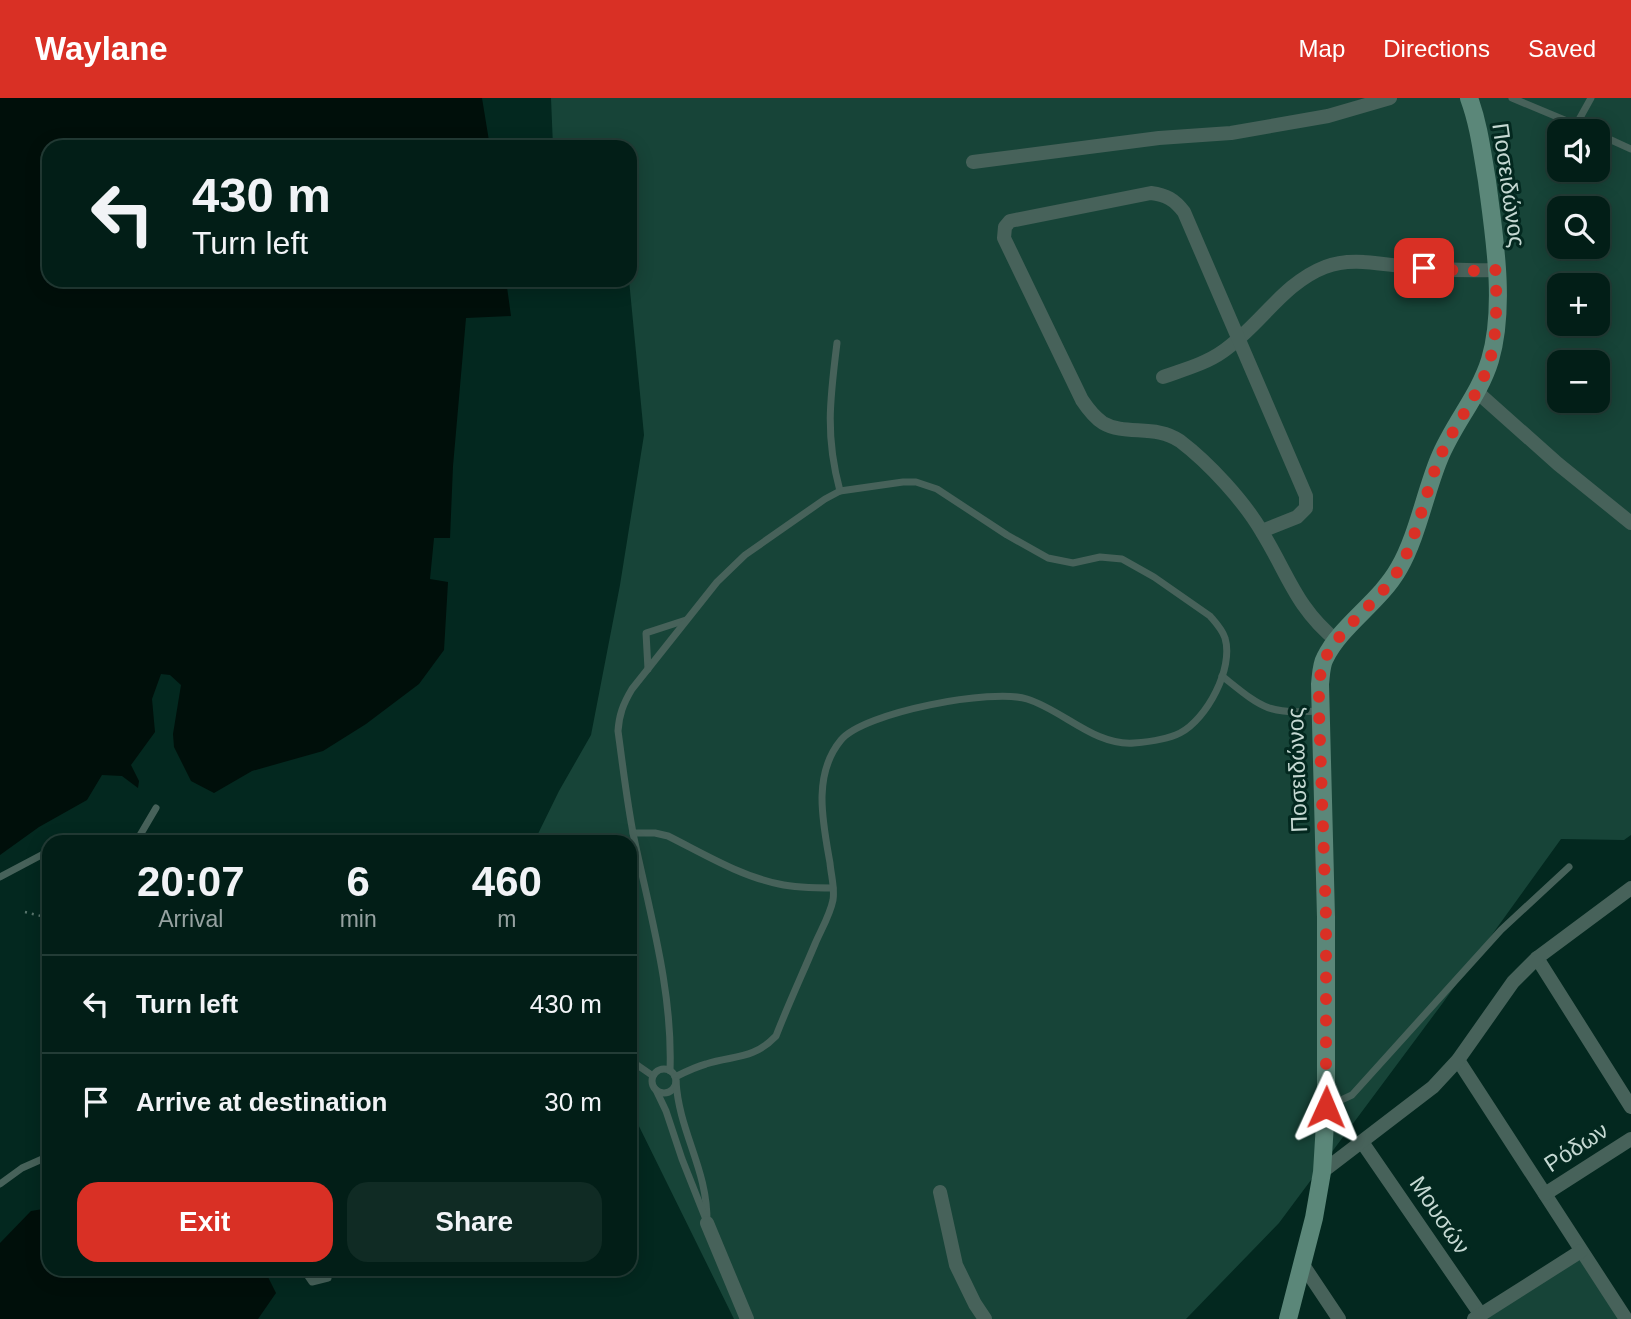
<!DOCTYPE html>
<html lang="en">
<head>
<meta charset="utf-8">
<style>
	:root { --surface:#021e17; --page:#102b24; --text:#f1f3f6; --muted:#96a2a1; --line:#233c36; --accent:#d93025 }
	body { margin:0; font-family:Arial,sans-serif; background:var(--page); color:var(--text); height:100vh; display:flex; flex-direction:column; font-size:26px; white-space:nowrap }
	* { box-sizing:border-box; margin:0 }
	p { font-size:23px; color:var(--muted) }
	.icon { flex:none; width:38px; height:38px; fill:none; stroke:currentColor; stroke-width:2; stroke-linecap:round; stroke-linejoin:round }
	.map { position:relative; flex:1; overflow:hidden }
	.details { position:absolute; left:42px; top:737px; width:595px; height:441px; display:flex; flex-direction:column; background:var(--surface); border-radius:21px; box-shadow:0 4px 18px #0003,0 0 0 2px var(--line) }
	.details>* { flex:none }
	.top-card { position:absolute; left:42px; top:42px; width:595px; height:147px; border-radius:21px; box-shadow:0 4px 18px #0003,0 0 0 2px var(--line); background:#021e17; color:var(--text); overflow:hidden }
	.buttons { position:absolute; left:1547px; top:21px; display:grid; gap:14px }
	.buttons a { display:grid; place-items:center; width:63px; height:63px; border-radius:14px; background:var(--surface); box-shadow:0 4px 18px #0003,0 0 0 2px var(--line); font-size:35px }
	.pin { position:absolute; display:grid; place-items:center; width:60px; height:60px; color:#fff; margin:-30px; border-radius:14px; box-shadow:0 4px 10px #0006 }
	.me { position:absolute; width:77px; margin:-38px; rotate:1deg; stroke-linejoin:round; filter:drop-shadow(0 0 5px #0008) }
	.turn { display:flex; align-items:center; gap:24px; height:147px; padding:0 35px; font-size:32px }
	.turn .icon { width:91px; height:91px; stroke-width:2.5 }
	.turn b { display:block; font-size:49px; line-height:60px }
	.eta { display:flex; justify-content:space-evenly; align-items:center; height:119px; text-align:center }
	.eta b { font-size:42px; font-weight:600; line-height:49px }
	.cta { display:flex; gap:14px; margin-top:auto; padding:14px 35px }
	.cta a { flex:1; height:80px; border-radius:21px; background:var(--accent); color:#fff; font-size:28px; font-weight:600; line-height:80px; text-align:center }
	.cta a+a { background:var(--page); color:var(--text) }
	ul { padding:0; list-style:none }
	li { display:flex; align-items:center; gap:21px; height:98px; padding:0 35px; border-top:2px solid var(--line) }
	li div { flex:1 }
	li b { display:block; font-size:26px }
	li em { font-style:normal }
	header { display:flex; align-items:center; gap:42px; box-sizing:border-box; height:98px; padding:0 35px; background:var(--accent); color:#fff }
	header strong { font-size:33px }
	nav { display:flex; gap:38px; margin-inline-start:auto; font-size:24px }
	.map>svg:first-child { display:block }
	.green { fill:#174438; fill-rule:evenodd }
	.water { fill:#000f0a }
	.lines { fill:none; stroke-linecap:round; stroke-linejoin:round }
	.path { stroke:#59766e; stroke-width:2.5; stroke-dasharray:2 5; stroke-linecap:butt }
	.lane { stroke:#47625a; stroke-width:7 }
	.street { stroke:#47625a; stroke-width:14 }
	.secondary { stroke:#5b8779; stroke-width:18 }
	.route { stroke:#d93025; stroke-width:12; stroke-dasharray:0 21.6 }
	.labels { text-anchor:middle; dominant-baseline:central; stroke-width:6; stroke-linejoin:round; paint-order:stroke }
	.street-label { font-size:23px; fill:#c5d8d2; stroke:#03281f }
</style>
</head>
<body>
<header>
<strong>Waylane</strong>
<nav><a>Map</a><a>Directions</a><a>Saved</a></nav>
</header>
<div class="map">
<svg width="1631" height="1221" viewBox="0 0 1631 1221">
	<rect width="100%" height="100%" fill="#03281f"/>
	<g class="green">
		<path d="M551,0H1631V737L1624,742L1561,741L1442,906L1279,1125L1186,1221H734L630,1010V744H534L559,693L591,637L620,487L644,337L629,182L630,49H553ZM1559,33H1598V72H1559ZM1559,110H1598V149H1559ZM1559,187H1598V226H1559ZM1559,264H1598V303H1559Z"/>
		<polygon points="1577,1155 1619,1221 1479,1221"/>
	</g>
	<g class="water">
		<polygon points="0,0 482,0 490,49 49,49 49,182 506,182 511,218 466,220 453,368 450,440 434,440 430,481 448,484 444,552 419,586 366,626 323,653 252,673 214,695 191,683 174,649 173,636 181,587 170,577 161,576 152,601 155,634 131,667 139,683 138,690 122,678 102,677 87,702 39,729 0,757"/>
		<polygon points="49,1110 49,1171 264,1171 276,1195 258,1221 0,1221 0,1145 31,1113"/>
	</g>
	<g class="lines">
		<polyline class="path" points="25,814 49,820"/>
		<g class="lane">
			<polyline points="1512,0 1591,33"/>
			<polyline points="1576,27 1591,0"/>
			<polyline points="1598,36 1631,51"/>
			<path d="M837,245C830,301 825,338 840,393"/>
			<polyline points="648,571 646,535 686,522"/>
			<path d="M1222,578C1261,609 1267,617 1318,613"/>
			<path d="M633,735H655L668,738C704,756 740,778 779,786C797,790 815,790 833,790"/>
			<polyline points="136,744 156,710"/>
			<polyline points="0,779 49,753"/>
			<polyline points="630,962 653,978"/>
			<circle cx="664" cy="983" r="12"/>
			<path d="M670,973C673,894 650,816 634,740C627,705 623,669 618,633C619,617 623,606 632,591L717,484L745,457L825,401L840,393L903,384H916L937,391L1007,437L1048,460L1073,465L1100,459L1122,461L1154,479L1210,518C1216,525 1222,531 1225,540C1234,570 1207,621 1180,635C1168,641 1147,644 1134,645C1094,648 1063,612 1027,601C993,590 864,614 841,642C812,677 823,725 830,765C831,777 835,790 833,802C830,817 821,832 815,846C802,877 788,907 776,938C753,962 734,957 706,966C695,969 685,974 675,979"/>
			<path d="M676,983C679,1035 708,1071 707,1125"/>
			<polyline points="656,992 666,1013 682,1061 705,1119"/>
			<polyline points="1326,1009 1352,997 1501,832 1569,769"/>
			<polyline points="0,1086 22,1070 49,1058"/>
			<polyline points="303,1171 312,1184 328,1180"/>
		</g>
		<g class="street">
			<polyline points="973,64 1159,40 1231,35 1328,18 1390,0"/>
			<path d="M1163,279C1182,272 1205,266 1222,254C1259,229 1283,185 1325,169C1352,158 1383,167 1410,169C1439,172 1467,173 1496,172"/>
			<polyline points="1476,293 1558,366 1631,425"/>
			<path d="M1262,433L1297,419L1306,410V398L1184,114C1174,101 1166,97 1151,95L1010,123L1005,129L1004,140L1082,302C1088,311 1094,319 1103,325C1125,338 1156,326 1180,343C1209,365 1244,403 1262,434C1288,476 1296,510 1337,543"/>
			<polyline points="1537,860 1631,1009"/>
			<polyline points="1458,962 1626,1221"/>
			<polyline points="1362,1044 1481,1217"/>
			<polyline points="1322,1074 1433,989 1458,962 1513,884 1537,860 1631,790"/>
			<polyline points="940,1094 956,1167 975,1206 985,1221"/>
			<polyline points="1545,1096 1631,1041"/>
			<polyline points="707,1125 747,1221"/>
			<polyline points="1303,1167 1339,1221"/>
			<polyline points="1474,1221 1581,1153"/>
		</g>
		<path class="secondary" d="M1288,1221L1314,1120L1322,1074L1326,1009V819L1320,586C1321,578 1321,567 1325,560C1341,527 1380,504 1399,470C1417,439 1425,395 1439,361C1453,326 1479,298 1490,262C1506,208 1494,137 1487,83C1482,54 1479,27 1469,0"/>
	</g>
	<g class="lines">
		<path class="route" d="M1326,1009V818L1319,613C1319,597 1318,576 1325,561C1339,530 1380,503 1399,471C1417,439 1424,400 1437,366C1451,330 1479,299 1490,262C1498,233 1496,201 1496,172L1465,173L1424,170"/>
	</g>
	<g class="labels">
		<g class="street-label">
			<text transform="translate(1509 87) rotate(82)">Ποσειδώνος</text>
			<text transform="translate(1297 672) rotate(-92)">Ποσειδώνος</text>
			<text transform="translate(1576 1049) rotate(-33)">Ρόδων</text>
			<text transform="translate(1440 1117) rotate(56)">Μουσών</text>
		</g>
	</g>
</svg>
<div class="buttons">
<a><svg class="icon" aria-label="sound" viewBox="0 0 24 24"><path d="M4 9h4l5-4v14l-5-4H4zM17 9q2 3 0 6"/></svg></a>
<a><svg class="icon" aria-label="search" viewBox="0 0 24 24"><circle cx="10" cy="10" r="6"/><path d="M15 15l6 6"/></svg></a>
<a>+</a>
<a>−</a>
</div>
<div class="pin" style="left:1424px;top:170px;background:#d93025"><svg class="icon" aria-label="arrive" viewBox="0 0 24 24"><path d="M6 21V4h12l-3 4 3 4H6"/></svg></div>
<svg class="me" style="left:1326px;top:1009px" viewBox="-20 -20 40 40"><path d="M0-17L14 15 0 8-14 15z" fill="#d93025" stroke="#fff" stroke-width="4"/></svg>
<div class="top-card">
<div class="turn"><svg class="icon" aria-label="left" viewBox="0 0 24 24"><path d="M17 20v-9H6M10 6l-5 5 5 5"/></svg><div><b>430 m</b>Turn left</div></div>
</div>
<section class="details">
<div class="eta">
<div><b>20:07</b><p>Arrival</p></div>
<div><b>6</b><p>min</p></div>
<div><b>460</b><p>m</p></div>
</div>
<ul>
<li><svg class="icon" aria-label="left" viewBox="0 0 24 24"><path d="M17 20v-9H6M10 6l-5 5 5 5"/></svg><div><b>Turn left</b></div><em>430 m</em></li>
<li><svg class="icon" aria-label="arrive" viewBox="0 0 24 24"><path d="M6 21V4h12l-3 4 3 4H6"/></svg><div><b>Arrive at destination</b></div><em>30 m</em></li>
</ul>
<div class="cta"><a>Exit</a><a>Share</a></div>
</section>
</div>
</body>
</html>
